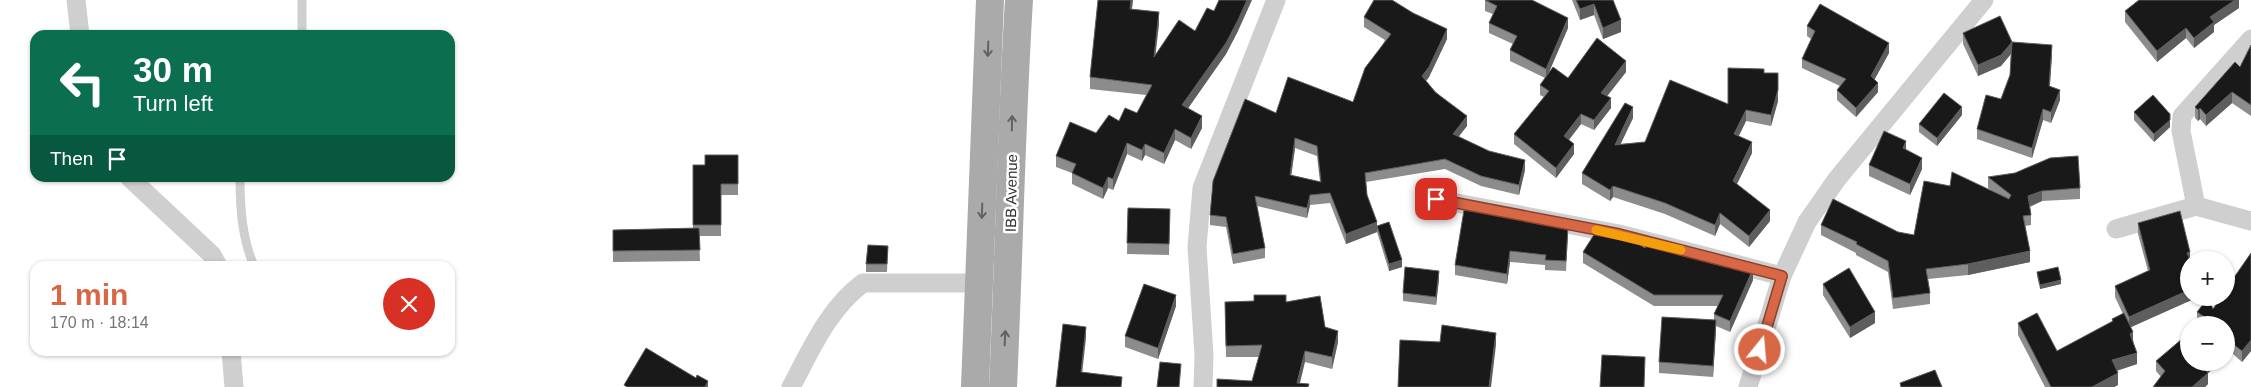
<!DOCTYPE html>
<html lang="en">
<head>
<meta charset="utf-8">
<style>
	:root { --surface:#fff; --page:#f6f6f6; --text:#202124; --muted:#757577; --accent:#d86745 }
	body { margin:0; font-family:Helvetica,sans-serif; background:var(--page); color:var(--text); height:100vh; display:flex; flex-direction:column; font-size:19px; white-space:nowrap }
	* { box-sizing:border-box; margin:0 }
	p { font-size:16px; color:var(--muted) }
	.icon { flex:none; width:28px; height:28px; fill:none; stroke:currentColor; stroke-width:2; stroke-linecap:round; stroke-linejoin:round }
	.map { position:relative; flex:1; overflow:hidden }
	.sheet { position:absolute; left:30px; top:261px; width:425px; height:95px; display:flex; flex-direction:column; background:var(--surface); border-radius:15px; box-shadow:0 1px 4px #0004 }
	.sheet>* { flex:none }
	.top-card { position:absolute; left:30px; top:30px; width:425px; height:152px; border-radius:15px; box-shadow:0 1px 4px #0004; background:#0b6e4f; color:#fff; overflow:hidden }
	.controls { position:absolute; left:2180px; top:251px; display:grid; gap:10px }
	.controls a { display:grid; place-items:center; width:55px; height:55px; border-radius:50%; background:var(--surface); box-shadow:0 1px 4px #0004; font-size:25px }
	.pin { position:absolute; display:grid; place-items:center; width:42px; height:42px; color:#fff; margin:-21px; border-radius:10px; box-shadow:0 2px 8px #0006 }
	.me { position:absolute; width:55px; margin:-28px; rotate:17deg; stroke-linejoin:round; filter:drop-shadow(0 0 4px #0008) }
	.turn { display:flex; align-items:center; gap:18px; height:105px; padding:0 20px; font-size:22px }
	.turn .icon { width:65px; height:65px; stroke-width:2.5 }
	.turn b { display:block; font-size:35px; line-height:42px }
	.then { display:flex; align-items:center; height:48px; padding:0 20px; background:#0003; gap:10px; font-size:19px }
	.round { display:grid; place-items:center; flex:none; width:52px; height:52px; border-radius:26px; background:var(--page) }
	.summary { display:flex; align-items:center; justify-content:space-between; height:85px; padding:0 20px }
	h1 { font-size:30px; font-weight:700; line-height:38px; color:var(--accent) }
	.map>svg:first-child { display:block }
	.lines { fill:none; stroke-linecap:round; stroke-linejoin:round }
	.lane { stroke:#cfcfcf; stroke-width:9 }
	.street { stroke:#cfcfcf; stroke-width:19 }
	.primary { stroke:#aaa; stroke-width:28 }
	.wall { fill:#8c8c8c; fill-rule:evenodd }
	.shaded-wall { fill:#5e5e5e }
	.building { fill:#191919; stroke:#5e5e5e; fill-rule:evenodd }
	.oneway { stroke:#626262 }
	.route-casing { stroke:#8c432d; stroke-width:12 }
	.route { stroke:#d86745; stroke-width:9 }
	.slow { stroke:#f59e0b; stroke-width:9 }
	.labels { text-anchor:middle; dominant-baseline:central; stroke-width:5; stroke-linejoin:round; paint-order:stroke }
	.street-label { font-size:15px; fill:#323232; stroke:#fff }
</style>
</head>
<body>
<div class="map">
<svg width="2251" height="387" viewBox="0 0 2251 387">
	<rect width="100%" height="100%" fill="#fff"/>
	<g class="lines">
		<g class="lane">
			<polyline points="302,35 302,0"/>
			<path d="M240,178C240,208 242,238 254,266"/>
		</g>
		<g class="street">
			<polyline points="76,0 80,35"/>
			<polyline points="130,178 212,255 218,266"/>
			<polyline points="1436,199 1619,234 1782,276"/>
			<polyline points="2196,206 2181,131 2182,116 2251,39"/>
			<polyline points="2116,229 2196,206 2251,221"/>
			<polyline points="231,351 234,387"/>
			<path d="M791,387C811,350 828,309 863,283H979"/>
			<polyline points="1203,387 1204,355 1197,247 1202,188 1276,0"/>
			<polyline points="1748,387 1782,276 1807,222 1837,179 1984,0"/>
		</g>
		<g class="primary">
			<polyline points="975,387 990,0"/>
			<path d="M1003,387C1009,258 1011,129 1019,0"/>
		</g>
	</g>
	<g class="wall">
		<polygon points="1133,0 1132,9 1159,24 1155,54 1195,31 1238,31 1226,54 1188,108 1202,128 1191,149 1175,140 1164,164 1145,155 1142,161 1127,154 1113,190 1108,188 1103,199 1072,184 1072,173 1056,167 1056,156 1119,121 1137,113 1146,95 1090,89 1090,77"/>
		<polygon points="1485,0 1568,28 1548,74 1568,78 1626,72 1607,96 1611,108 1594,130 1581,124 1569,140 1574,154 1556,178 1514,144 1514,134 1544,97 1540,95 1540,85 1545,78 1510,61 1510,50 1513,44 1489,33 1489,23 1493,14 1485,11"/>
		<polygon points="1572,0 1613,0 1621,32 1603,39 1594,15 1580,20"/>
		<polygon points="2239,0 2239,8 2214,25 2214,32 2194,48 2186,38 2157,62 2125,22 2125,11"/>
		<path d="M1364,17L1447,39L1429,77L1426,81L1467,126L1458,136L1525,170L1519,195L1481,186L1445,169L1366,182L1367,195L1377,226L1402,267L1389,271L1377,232L1346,244L1330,203L1310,205L1307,218L1257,206L1265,248V258L1233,264L1226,227L1210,225V215L1276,113L1353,102L1385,40L1364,27ZM1295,148L1317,156L1320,182L1291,175Z"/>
		<polygon points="1807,26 1889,53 1874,80 1878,92 1856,117 1837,100 1837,90 1840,86 1802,68 1802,59 1811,39 1807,36"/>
		<polygon points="1963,33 2052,55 2050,86 2060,100 2051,123 2043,120 2032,158 1977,139 1977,129 2001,99 2010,75 2011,53 2001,66 1978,76 1963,44"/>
		<polygon points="2251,45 2251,116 2232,103 2206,126 2200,119 2198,121 2195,118 2195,107 2240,67"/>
		<polygon points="1764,73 1778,101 1771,126 1746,121 1739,136 1752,153 1737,184 1770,221 1749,247 1720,224 1715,236 1665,214 1613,197 1610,201 1582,184 1582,173 1633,118 1620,144 1645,142 1728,104"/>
		<polygon points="2134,112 2170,127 2154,142 2134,120"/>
		<polygon points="1962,115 1937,146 1919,132 1919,124"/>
		<polygon points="1906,150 1922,169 1910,195 1869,176 1869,165"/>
		<polygon points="738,155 738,195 721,195 721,236 699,236 700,261 613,262 613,230 693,228 693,165 705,165"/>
		<polygon points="1988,177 2080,188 2080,199 2042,201 2030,207 2031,215 2031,225 2025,226 2030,262 1968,275 1928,279 1930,293 1930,304 1893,309 1888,272 1856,255 1856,253 1821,235 1821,225 1898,232 1914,235 1950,186 1992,191 1988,188"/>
		<polygon points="1128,208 1170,209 1169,255 1127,254"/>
		<polygon points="2138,223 2189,298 2196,298 2131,327 2137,364 2117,371 2118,385 2114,387 2045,387 2018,335 2018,323 2057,351 2112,322 2112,319 2123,314 2115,297 2115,286 2148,271 2138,234"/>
		<polygon points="1568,236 1566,271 1545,270 1545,265 1510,262 1507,284 1455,275 1455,265"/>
		<polygon points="888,246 887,272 866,272 866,264"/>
		<polygon points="1645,248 1753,280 1730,332 1716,326 1713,377 1659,373 1659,362 1714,320 1714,314 1718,306 1654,306 1583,263 1583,252"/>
		<polygon points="2251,253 2251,351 2242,362 2197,322 2197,312 2213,309"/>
		<polygon points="2037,272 2061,284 2040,289 2037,276"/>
		<polygon points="1439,279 1436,305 1403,301 1403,293"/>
		<polygon points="1823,284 1875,323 1850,338 1823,295"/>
		<polygon points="1225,302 1286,302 1325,327 1338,342 1332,369 1305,362 1259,357 1226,357"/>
		<polygon points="1176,306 1158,359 1125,347 1125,336"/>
		<polygon points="2156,361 2189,362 2221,362 2208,373 2208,384 2205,387 2153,387 2161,377 2156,371"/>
	</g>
	<g class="shaded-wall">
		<polygon points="1131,0 1133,0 1130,21 1130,9"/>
		<polygon points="1247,0 1252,0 1238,31 1226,54 1182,117 1182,105"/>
		<polygon points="2235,0 2239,0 2239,8 2214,25 2214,32 2194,48 2194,38 2210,17"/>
		<polygon points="1594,4 1594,15 1580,20 1580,9"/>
		<polygon points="1159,12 1159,24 1154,68 1154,57"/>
		<polygon points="1568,18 1568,28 1546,79 1546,69"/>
		<polygon points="1621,20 1621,32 1603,39 1603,28"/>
		<polygon points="2186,28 2186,38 2157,62 2157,51"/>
		<polygon points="1447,29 1447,39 1429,77 1422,86 1422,76"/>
		<polygon points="2012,42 2012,53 2001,66 1978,76 1978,65"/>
		<polygon points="1889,43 1889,53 1871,86 1871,76"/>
		<polygon points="2052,45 2052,55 2049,96 2049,86"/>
		<polygon points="1626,61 1626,72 1601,104 1601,93"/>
		<polygon points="1878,83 1878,92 1856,117 1856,108"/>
		<polygon points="1778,90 1778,101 1771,126 1771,115"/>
		<polygon points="2060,90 2060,100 2051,123 2051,112"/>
		<polygon points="2232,92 2232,103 2206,126 2206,115"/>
		<polygon points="1611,98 1611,108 1594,130 1594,120"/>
		<polygon points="1633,107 1633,118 1615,156 1615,145"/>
		<polygon points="1962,107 1962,115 1937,146 1937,138"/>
		<polygon points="2200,108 2200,119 2198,121 2198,110"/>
		<polygon points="2043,109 2043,120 2032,158 2032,148"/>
		<polygon points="1746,110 1746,121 1734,145 1734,134"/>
		<polygon points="1581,114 1581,124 1564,146 1564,136"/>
		<polygon points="2170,114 2170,127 2154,142 2154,134"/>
		<polygon points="1202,116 1202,128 1191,149 1191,138"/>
		<polygon points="1467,116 1467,126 1453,144 1453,134"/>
		<polygon points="1175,129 1175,140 1164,164 1164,153"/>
		<polygon points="1295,138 1295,148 1290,185 1290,175"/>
		<polygon points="1906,141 1906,152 1903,148"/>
		<polygon points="1752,142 1752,153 1733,192 1733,181"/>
		<polygon points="1127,143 1127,154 1113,190 1113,179"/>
		<polygon points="1145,144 1145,155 1142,161 1142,150"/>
		<polygon points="1574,144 1574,154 1556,178 1556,168"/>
		<polygon points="1922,158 1922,169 1910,195 1910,184"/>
		<polygon points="1525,160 1525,170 1519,195 1519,185"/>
		<polygon points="1108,177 1108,188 1103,199 1103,188"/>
		<polygon points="1613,186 1613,197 1610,201 1610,190"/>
		<polygon points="2042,191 2042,201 2028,207 2028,196"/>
		<polygon points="1310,195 1310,205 1307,218 1307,208"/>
		<polygon points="1770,210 1770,221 1749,247 1749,236"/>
		<polygon points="1720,213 1720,224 1715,236 1715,225"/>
		<polygon points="1377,222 1377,232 1346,244 1346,234"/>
		<polygon points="1510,251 1510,262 1507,284 1507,274"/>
		<polygon points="2030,251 2030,262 1968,275 1968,264"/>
		<polygon points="2190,252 2190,260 2187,253"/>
		<polygon points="1402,260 1402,267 1389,271 1389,264"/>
		<polygon points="1753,269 1753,280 1730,332 1730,321"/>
		<polygon points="1439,271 1439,279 1436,305 1436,297"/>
		<polygon points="2061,280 2061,284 2040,289 2040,285"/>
		<polygon points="2189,290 2189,298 2196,298 2129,328 2129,317"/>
		<polygon points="1176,295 1176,306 1158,359 1158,348"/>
		<polygon points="1875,312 1875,323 1850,338 1850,327"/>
		<polygon points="1716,320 1716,331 1713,377 1713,366"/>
		<polygon points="1086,327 1086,338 1081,383 1081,372"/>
		<polygon points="1338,331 1338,342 1332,369 1332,357"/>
		<polygon points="2133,332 2133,344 2130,334"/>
		<polygon points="1496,333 1496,345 1491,387 1489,387"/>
		<polygon points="2251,340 2251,351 2242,362 2242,351"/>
		<polygon points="2232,343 2232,354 2226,358 2226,347"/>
		<polygon points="1305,351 1305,362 1299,387 1297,383"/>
		<polygon points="2137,353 2137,364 2112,372 2112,360"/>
		<polygon points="2209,362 2221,362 2208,373 2208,384 2205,387 2192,387 2203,367"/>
		<polygon points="2118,373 2118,385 2114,387 2092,387"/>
		<polygon points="708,381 708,387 705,387"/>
	</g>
	<g class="building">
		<polygon points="1098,0 1131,0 1130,9 1159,12 1154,57 1179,20 1195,31 1207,8 1214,11 1219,0 1247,0 1238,20 1226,43 1182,105 1202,116 1191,138 1175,129 1164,153 1145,144 1142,150 1127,143 1113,179 1108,177 1103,188 1072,173 1076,164 1056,156 1070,122 1096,133 1109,115 1119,121 1125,108 1137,113 1152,85 1090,77"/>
		<path d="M1374,0H1392L1413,13L1447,29L1429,67L1422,76L1435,92L1467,116L1453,134L1489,151L1525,160L1519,185L1481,176L1445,159L1365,173L1367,195L1377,222L1346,234L1330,193L1310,195L1307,208L1255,196L1265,248L1233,254L1226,217L1210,215L1213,181L1245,99L1276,113L1288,77L1353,102L1365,68L1391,34L1364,17ZM1295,138L1317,146L1321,182L1290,175Z"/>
		<polygon points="1485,0 1532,0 1568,18 1546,69 1510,50 1517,36 1489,23 1497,6"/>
		<polygon points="1576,0 1613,0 1621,20 1603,28 1594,4 1580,9"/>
		<polygon points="2139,0 2235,0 2210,17 2214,22 2194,38 2186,28 2157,51 2125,11"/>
		<polygon points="1820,4 1889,43 1871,76 1878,83 1856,108 1837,90 1846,79 1802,59 1815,31 1807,26"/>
		<polygon points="2000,16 2012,42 2001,55 1978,65 1963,33"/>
		<polygon points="1597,38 1626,61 1601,93 1611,98 1594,120 1581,114 1564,136 1574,144 1556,168 1514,134 1549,91 1540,85 1553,67 1568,78"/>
		<polygon points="2012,42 2052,45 2049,86 2060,90 2051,112 2043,109 2032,148 1977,129 1986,95 2001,99 2010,75"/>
		<polygon points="2251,45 2251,105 2232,92 2206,115 2200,108 2198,110 2195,107 2235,62 2240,67"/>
		<polygon points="1728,68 1764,69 1764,73 1778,73 1778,90 1771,115 1746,110 1734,134 1752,142 1733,181 1770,210 1749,236 1720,213 1715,225 1665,203 1613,186 1610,190 1582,173 1625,103 1633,107 1615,145 1645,142 1670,80 1728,104"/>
		<polygon points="1944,93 1962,107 1937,138 1919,124"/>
		<polygon points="2153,95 2170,114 2170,120 2154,134 2134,112"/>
		<polygon points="1884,131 1906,141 1903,148 1922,158 1910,184 1869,165"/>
		<polygon points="705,155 738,155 738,184 721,184 721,225 693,225 693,165 705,165"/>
		<polygon points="2078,156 2080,188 2042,191 2028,196 2031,215 2023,216 2030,251 1968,264 1926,269 1930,293 1893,298 1888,261 1856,244 1857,242 1821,225 1833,199 1898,232 1914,235 1924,181 1950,186 1952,172 2009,199 2011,195 1988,177 2015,173 2050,158"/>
		<polygon points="1128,208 1170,209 1169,244 1127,243"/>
		<polygon points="1464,210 1568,226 1566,261 1545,260 1546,255 1510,251 1507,274 1455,265"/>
		<polygon points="2180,211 2190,252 2187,253 2190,260 2189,260 2189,290 2129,317 2115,286 2150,270 2138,223"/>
		<polygon points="1389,222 1402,260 1389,264 1377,226"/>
		<polygon points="699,228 700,250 613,251 613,230"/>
		<polygon points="1597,230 1627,237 1645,248 1647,242 1753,269 1730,321 1714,314 1723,295 1654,295 1583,252"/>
		<polygon points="868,245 888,246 887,264 866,264"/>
		<polygon points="2251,253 2251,340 2242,351 2232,343 2226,347 2226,325 2198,325 2206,318 2197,312 2208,298 2213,309 2221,298 2226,298 2226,289"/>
		<polygon points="1405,267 1439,271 1436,297 1403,293"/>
		<polygon points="2058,267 2061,280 2040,285 2037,272"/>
		<polygon points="1849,268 1875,312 1850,327 1823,284"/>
		<polygon points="1144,284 1176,295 1158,348 1125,336"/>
		<polygon points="1254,295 1286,295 1286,302 1320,296 1325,327 1338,331 1332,357 1305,351 1297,383 1309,384 1308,387 1217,387 1217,379 1252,381 1262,345 1226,346 1225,302 1254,301"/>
		<polygon points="2037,313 2057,351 2113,321 2112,319 2124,313 2133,332 2130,334 2137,353 2112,360 2118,373 2092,387 2051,387 2018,323"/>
		<polygon points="1662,317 1716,320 1713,366 1659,362"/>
		<polygon points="1063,324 1086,327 1081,372 1122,377 1121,387 1056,387"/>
		<polygon points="1442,325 1496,333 1489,387 1398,387 1400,340 1440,342"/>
		<polygon points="2189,333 2189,362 2209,362 2203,367 2208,373 2192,387 2153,387 2165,371 2156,361"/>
		<polygon points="646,348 696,378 697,375 708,381 705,387 627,387 624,385"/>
		<polygon points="1602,355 1645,357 1644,387 1600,387"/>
		<polygon points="1160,362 1181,364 1179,387 1157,387"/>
		<polygon points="1935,370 1942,387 1901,387 1900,383"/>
	</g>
	<defs><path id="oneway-shaft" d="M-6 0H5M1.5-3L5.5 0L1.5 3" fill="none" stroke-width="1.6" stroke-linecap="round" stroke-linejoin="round" transform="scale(1.25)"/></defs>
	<g class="oneway">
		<use href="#oneway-shaft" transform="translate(988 49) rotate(92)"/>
		<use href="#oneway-shaft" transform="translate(1012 123) rotate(-89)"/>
		<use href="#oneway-shaft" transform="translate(982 211) rotate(92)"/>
		<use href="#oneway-shaft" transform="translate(1005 338) rotate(-87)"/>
	</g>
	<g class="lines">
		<g class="route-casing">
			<polyline id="route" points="1436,199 1619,234 1782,276 1760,350"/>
		</g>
		<use href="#route" class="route"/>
		<polyline class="slow" points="1596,230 1681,250"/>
	</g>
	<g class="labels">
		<g class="street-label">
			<text transform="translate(1011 193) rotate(-89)">IBB Avenue</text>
		</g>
	</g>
</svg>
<div class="controls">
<a>+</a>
<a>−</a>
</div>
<div class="pin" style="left:1436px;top:199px;background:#d93025"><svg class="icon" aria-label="arrive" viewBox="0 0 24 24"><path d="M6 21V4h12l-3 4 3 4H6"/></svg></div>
<svg class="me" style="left:1760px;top:350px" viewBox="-20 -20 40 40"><circle r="17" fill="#d86745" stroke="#fff" stroke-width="3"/><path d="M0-11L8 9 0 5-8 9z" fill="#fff"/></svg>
<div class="top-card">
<div class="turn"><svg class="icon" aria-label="left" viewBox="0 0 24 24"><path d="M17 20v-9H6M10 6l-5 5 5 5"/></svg><div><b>30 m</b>Turn left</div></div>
<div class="then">Then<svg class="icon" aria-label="arrive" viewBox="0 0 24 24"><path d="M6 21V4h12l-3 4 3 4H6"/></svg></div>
</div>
<section class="sheet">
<div class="summary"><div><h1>1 min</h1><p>170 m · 18:14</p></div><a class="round" style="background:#d93025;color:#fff"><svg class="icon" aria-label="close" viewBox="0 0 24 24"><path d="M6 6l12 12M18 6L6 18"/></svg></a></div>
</section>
</div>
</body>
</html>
